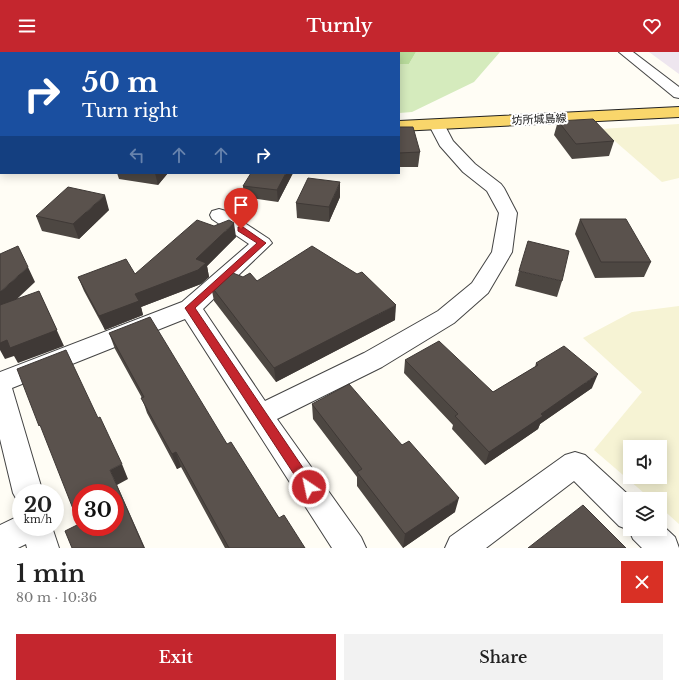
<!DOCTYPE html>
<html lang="en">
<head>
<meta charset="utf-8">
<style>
	:root { --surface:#fff; --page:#f2f2f2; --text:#222; --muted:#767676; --accent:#c4262e }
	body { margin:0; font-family:"Libre Baskerville","Noto Sans JP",serif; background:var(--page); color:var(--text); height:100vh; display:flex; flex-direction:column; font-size:15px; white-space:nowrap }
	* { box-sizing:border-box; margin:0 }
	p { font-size:13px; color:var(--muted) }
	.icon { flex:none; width:22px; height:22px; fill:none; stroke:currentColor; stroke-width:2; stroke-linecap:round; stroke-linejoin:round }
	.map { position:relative; height:496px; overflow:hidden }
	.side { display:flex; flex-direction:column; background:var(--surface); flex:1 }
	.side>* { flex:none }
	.hud { position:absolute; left:0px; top:0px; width:400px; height:122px; box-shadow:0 2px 10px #0003; background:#1a4fa0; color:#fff; overflow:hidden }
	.controls { position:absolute; left:623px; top:388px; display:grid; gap:8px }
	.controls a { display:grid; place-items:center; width:44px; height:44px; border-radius:0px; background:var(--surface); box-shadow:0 2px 10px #0003; font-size:20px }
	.speed { position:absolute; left:12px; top:432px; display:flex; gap:8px; font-size:20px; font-weight:700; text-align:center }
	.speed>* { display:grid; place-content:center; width:52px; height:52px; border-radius:50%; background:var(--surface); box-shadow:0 2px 10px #0003; line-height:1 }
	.speed small { font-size:10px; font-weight:400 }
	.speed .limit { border:6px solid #d22; background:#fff; color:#111 }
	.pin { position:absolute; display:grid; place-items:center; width:34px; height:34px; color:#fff; margin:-41px -17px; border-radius:50% 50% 50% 0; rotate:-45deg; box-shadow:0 0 4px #0007 }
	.pin .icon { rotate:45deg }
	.me { position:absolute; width:44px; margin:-22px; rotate:326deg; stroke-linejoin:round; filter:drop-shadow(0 0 3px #0008) }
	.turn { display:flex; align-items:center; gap:14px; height:84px; padding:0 16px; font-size:18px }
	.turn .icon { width:52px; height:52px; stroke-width:2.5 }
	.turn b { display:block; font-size:28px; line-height:34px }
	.lanes { display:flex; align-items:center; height:38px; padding:0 16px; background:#0003; justify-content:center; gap:20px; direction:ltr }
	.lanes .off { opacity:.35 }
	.round { display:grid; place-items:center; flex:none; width:42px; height:42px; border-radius:0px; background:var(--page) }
	.headline { display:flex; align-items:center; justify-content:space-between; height:68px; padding:0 16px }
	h1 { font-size:24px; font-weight:600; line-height:30px }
	.cta { display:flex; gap:8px; margin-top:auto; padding:8px 16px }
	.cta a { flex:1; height:46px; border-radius:0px; background:var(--accent); color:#fff; font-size:16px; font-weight:600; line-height:46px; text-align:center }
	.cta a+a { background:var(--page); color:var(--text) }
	header { display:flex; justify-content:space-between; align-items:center; height:52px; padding:0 16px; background:var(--accent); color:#fff; font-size:18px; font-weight:600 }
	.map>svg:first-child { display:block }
	.industrial { fill:#eee6ef }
	.farmland { fill:#f6f3d4; fill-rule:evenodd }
	.green { fill:#d5ebbd }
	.forest { fill:#b9dc9c }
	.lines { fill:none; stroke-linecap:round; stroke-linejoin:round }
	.minor-casing { stroke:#444; stroke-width:2 }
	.major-casing { stroke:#222; stroke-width:2 }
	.minor { fill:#fff; fill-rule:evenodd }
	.major { fill:#f9d66b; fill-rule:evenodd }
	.wall { fill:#4d4742 }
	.shaded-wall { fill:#3f3936 }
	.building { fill:#5a524d; stroke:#3f3936; fill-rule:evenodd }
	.route { fill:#c4262e; stroke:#7f191e }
	.labels { text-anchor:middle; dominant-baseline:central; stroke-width:4; stroke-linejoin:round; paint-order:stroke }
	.far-street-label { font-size:11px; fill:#111; stroke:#fff }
</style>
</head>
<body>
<header><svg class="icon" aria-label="menu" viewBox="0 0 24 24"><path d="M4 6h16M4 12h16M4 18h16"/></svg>Turnly<svg class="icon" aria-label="heart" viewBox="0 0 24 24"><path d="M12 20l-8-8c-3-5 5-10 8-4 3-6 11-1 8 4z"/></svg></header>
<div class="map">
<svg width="679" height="496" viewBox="0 0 679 496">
	<rect width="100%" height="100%" fill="#fffdf5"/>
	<polygon class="industrial" points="649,0 679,0 679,22"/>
	<g class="farmland">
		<polygon points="679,72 679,126 662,130 601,77"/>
		<path d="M679,254V472L660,455V447H651L594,398L642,340L583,286L632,260ZM630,395H660V425H630Z"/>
	</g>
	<g class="green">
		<polygon points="102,0 264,0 267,1 103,1"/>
		<polygon points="416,0 500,0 474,30 412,60 399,61 399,12 409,12"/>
	</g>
	<polygon class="forest" points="264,0 416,0 409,12 399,12 399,1"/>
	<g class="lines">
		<g class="minor-casing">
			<g id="minor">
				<polygon points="619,0 633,0 679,35 679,46 674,45"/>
				<polygon points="437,68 443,70 453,89 475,112 501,132 504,136 517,161 512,200 488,241 454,271 382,315 277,367 361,485 366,496 332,496 185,267 12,336 43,441 21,441 21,452 18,450 13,441 0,387 0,320 182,250 249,192 212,167 210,163 212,159 219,157 226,159 269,187 272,191 203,257 265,349 364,301 438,259 472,231 492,200 499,161 487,139 463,120 440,94 429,73 431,70"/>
				<polygon points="575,400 585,403 633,447 630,447 630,477 660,477 660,471 675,485 679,496 642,496 633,487 629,478 619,474 574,429 486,496 445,496 450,485 565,403"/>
				<polygon points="21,463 21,475 52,475 59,496 27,496 26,492 18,496 0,496 0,473"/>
			</g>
		</g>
		<g class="major-casing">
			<g id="major">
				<polygon points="679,55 679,65 399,79 399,69"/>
				<rect x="0" y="77" width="1" height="10"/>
			</g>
		</g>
		<use href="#minor" class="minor"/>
		<use href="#major" class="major"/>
	</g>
	<g class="wall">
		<polygon points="558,69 614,89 609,104 572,107 554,83"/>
		<polygon points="399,75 420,100 418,115 399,115"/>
		<polygon points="117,121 168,121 158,133 119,127"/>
		<polygon points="293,121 278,150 244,145 243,134"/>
		<polygon points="340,145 329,170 297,166 296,151"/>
		<polygon points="109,158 79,187 42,179 36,164"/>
		<polygon points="580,167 651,210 644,225 595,226 575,182"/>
		<polygon points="214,174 236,185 207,214 209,225 201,232 141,255 143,263 105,278 84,239 78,225 135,222"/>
		<polygon points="519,219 562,229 557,245 515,234"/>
		<polygon points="243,225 257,229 395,268 276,330 214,249 211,234"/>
		<polygon points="109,281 227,392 279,466 305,496 225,496 181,415 177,417 147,361 142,346 115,297"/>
		<polygon points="405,308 493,340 535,315 536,311 592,336 540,372 538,377 485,413 452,377 453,373 404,321"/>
		<polygon points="312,352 455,460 403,496 357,434 357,425 313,367"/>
	</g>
	<g class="shaded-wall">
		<polygon points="155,121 168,121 158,133"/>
		<polygon points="286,121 293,121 278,150 277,138"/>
		<polygon points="340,130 340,145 329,170 329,155"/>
		<polygon points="105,143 109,158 79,187 73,172"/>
		<polygon points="234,171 236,185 207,214 209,225 201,232 141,255 143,263 105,278 99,264 135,242 196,207"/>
		<polygon points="28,215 35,230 0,263 0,240"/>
		<polygon points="39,239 64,294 18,311 14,304 5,307 0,298 0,291"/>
		<polygon points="396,253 395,268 276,330 274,316"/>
		<polygon points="598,322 592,336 540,372 538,377 485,413 489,400 541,362"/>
		<polygon points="176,400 181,415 177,417 172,402"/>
		<polygon points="122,412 128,427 117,433 145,496 144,496 110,418"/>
		<polygon points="459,446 455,460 403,496 405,482"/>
	</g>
	<g class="building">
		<polygon points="593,67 614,89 576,92 558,69"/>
		<polygon points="399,75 413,75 420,100 399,101"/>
		<polygon points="251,121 286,121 277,138 243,134"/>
		<polygon points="308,126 340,130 329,155 296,151"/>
		<polygon points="68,135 105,143 73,172 36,164"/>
		<polygon points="580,167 626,167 651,210 601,210"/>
		<polygon points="197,168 214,174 229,168 234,171 196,207 206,211 198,218 135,242 139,249 99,264 78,225 126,207 135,222"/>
		<polygon points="528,189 569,199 562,229 519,219"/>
		<polygon points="18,194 28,215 0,240 0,202"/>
		<polygon points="312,194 357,222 362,220 396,253 274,316 211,234 228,219 243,225 250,221 257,229"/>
		<polygon points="39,239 57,278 10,296 7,288 0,291 0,253"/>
		<polygon points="150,265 227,392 231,390 279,466 284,463 305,496 229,496 176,400 172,402 141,346 144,345 109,281"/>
		<polygon points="439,289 493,340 538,313 536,311 564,294 598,322 541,362 543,364 489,400 455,364 458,362 405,308"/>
		<path d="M66,298L98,366L100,365L122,412L110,418L144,496H72L65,479L79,472L40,373L39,374L17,317ZM81,441H115V475H81Z"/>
		<polygon points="349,332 402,393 409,389 459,446 405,482 357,420 362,417 312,352"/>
		<polygon points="583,453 626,496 528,496"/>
	</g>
	<polygon class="route" points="238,175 243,175 266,191 195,256 314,432 315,435 314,439 309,441 305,439 185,256 257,191 238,179"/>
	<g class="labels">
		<g class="far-street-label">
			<text transform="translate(539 67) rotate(-3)">坊所城島線</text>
		</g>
	</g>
</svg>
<div class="controls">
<a><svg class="icon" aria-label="sound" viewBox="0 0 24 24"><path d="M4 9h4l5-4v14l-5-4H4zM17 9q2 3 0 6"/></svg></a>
<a><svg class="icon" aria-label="layers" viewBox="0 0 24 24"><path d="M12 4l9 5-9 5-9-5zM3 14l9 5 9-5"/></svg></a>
</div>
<div class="speed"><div>20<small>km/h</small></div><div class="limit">30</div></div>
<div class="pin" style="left:241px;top:177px;background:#d93025"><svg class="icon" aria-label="arrive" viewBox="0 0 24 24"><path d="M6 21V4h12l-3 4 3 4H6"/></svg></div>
<svg class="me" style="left:309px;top:435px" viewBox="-20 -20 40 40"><circle r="17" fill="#c4262e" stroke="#fff" stroke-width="3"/><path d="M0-11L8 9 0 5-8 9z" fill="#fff"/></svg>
<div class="hud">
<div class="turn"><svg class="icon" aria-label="right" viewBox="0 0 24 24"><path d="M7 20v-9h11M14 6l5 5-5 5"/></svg><div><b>50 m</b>Turn right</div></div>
<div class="lanes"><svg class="icon off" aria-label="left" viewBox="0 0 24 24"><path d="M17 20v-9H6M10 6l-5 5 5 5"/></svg><svg class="icon off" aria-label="ahead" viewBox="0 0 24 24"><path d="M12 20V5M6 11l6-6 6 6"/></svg><svg class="icon off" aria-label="ahead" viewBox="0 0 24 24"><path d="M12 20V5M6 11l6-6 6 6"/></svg><svg class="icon" aria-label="right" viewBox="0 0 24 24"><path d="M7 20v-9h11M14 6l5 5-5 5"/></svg></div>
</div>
</div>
<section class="side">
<div class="headline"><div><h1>1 min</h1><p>80 m · 10:36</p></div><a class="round" style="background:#d93025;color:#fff"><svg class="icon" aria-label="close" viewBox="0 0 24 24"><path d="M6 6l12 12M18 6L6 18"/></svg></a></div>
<div class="cta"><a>Exit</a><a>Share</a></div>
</section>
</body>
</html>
